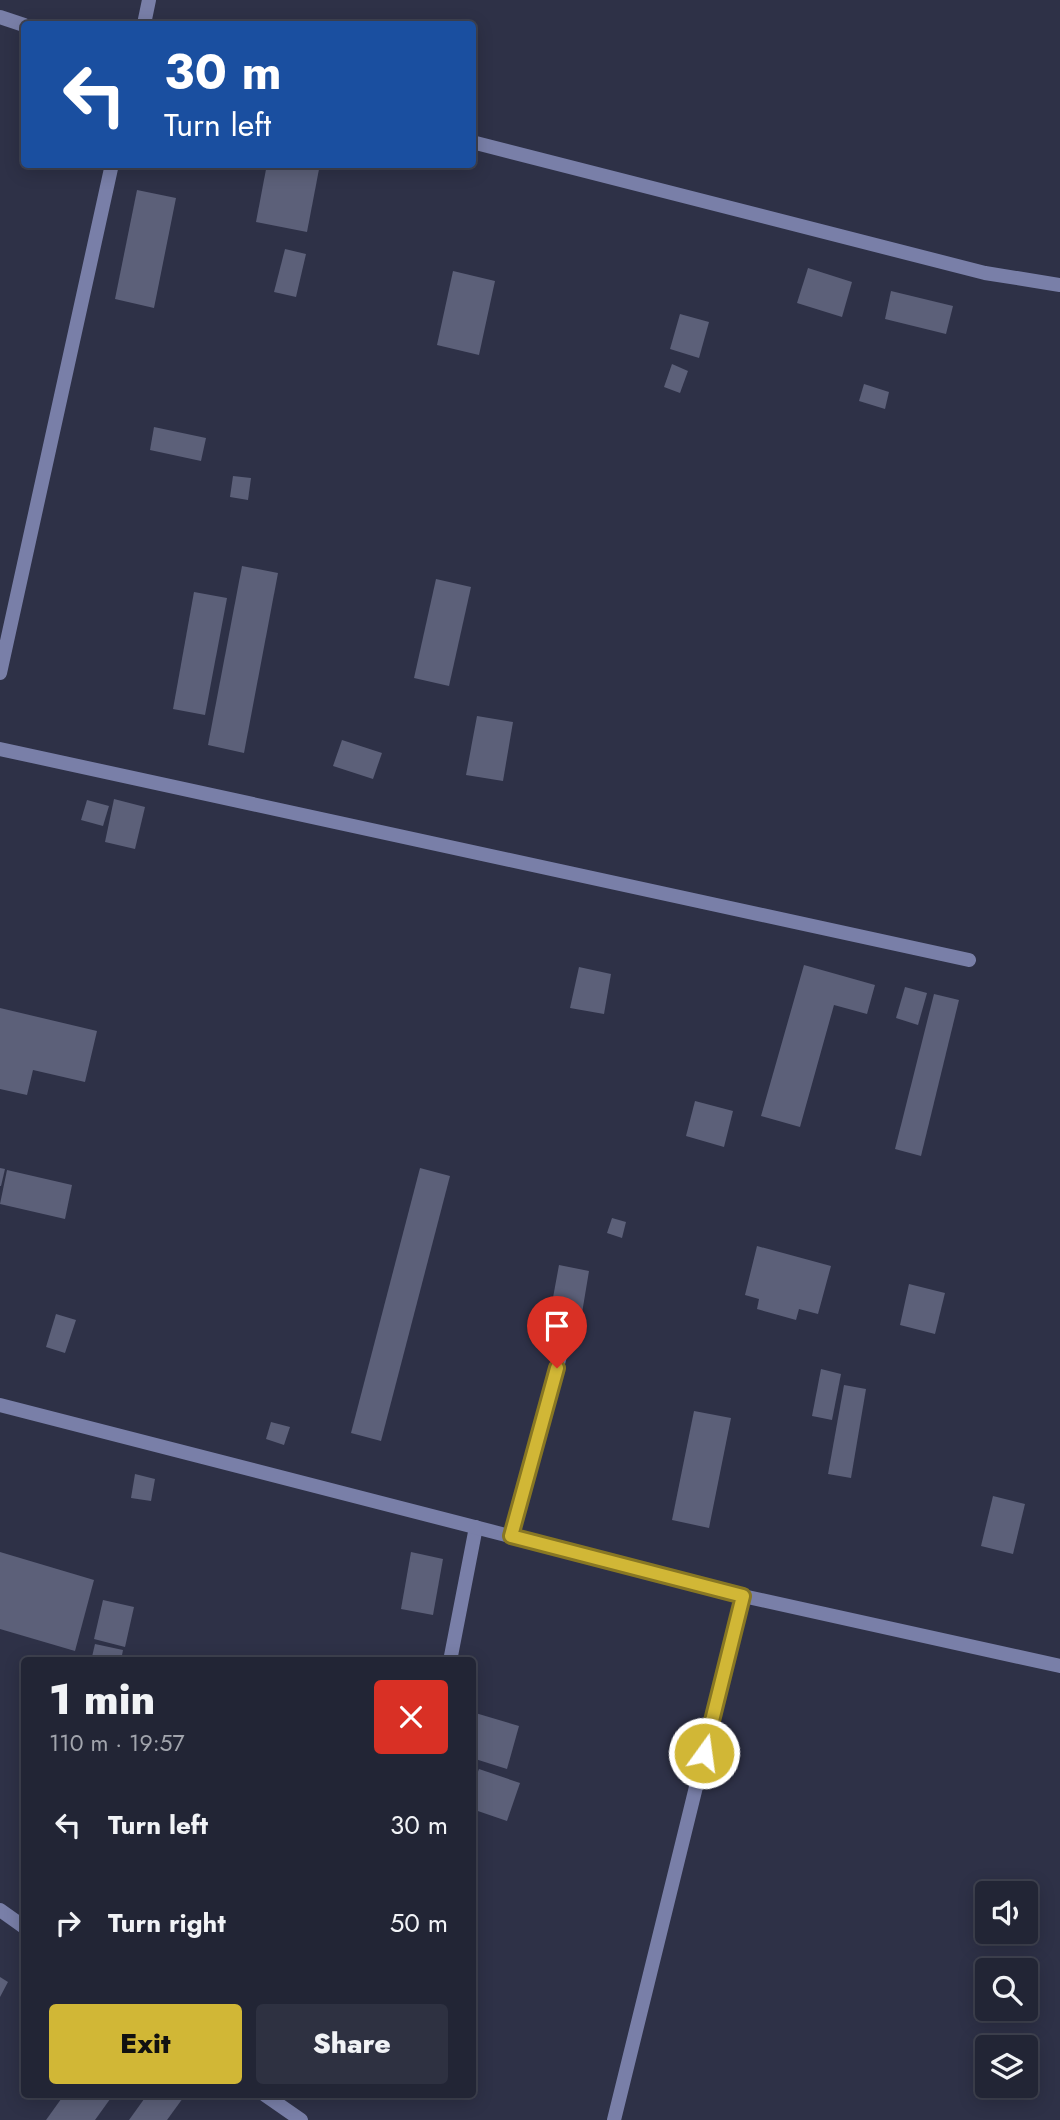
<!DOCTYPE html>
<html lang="en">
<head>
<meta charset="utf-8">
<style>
	:root { --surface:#222535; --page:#2e3141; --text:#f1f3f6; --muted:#a2a5ad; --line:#3f4250; --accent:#d1b736 }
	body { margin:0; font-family:Jost,sans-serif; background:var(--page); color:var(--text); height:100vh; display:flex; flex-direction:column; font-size:26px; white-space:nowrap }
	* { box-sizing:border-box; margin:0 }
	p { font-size:23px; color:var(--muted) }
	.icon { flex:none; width:38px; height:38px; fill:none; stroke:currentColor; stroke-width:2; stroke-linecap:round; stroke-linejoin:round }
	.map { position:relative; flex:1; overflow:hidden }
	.panel { position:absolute; left:21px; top:1657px; width:455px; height:441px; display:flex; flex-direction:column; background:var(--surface); border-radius:7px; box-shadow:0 4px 18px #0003,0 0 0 2px var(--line) }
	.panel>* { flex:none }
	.top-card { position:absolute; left:21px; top:21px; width:455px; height:147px; border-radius:7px; box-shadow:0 4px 18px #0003,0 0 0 2px var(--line); background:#1a4fa0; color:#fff; overflow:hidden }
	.tools { position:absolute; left:975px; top:1881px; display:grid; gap:14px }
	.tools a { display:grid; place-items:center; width:63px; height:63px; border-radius:7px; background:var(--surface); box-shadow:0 4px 18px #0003,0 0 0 2px var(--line); font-size:35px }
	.pin { position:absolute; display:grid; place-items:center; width:60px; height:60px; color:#fff; margin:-72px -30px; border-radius:50% 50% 50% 0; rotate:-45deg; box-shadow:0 0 7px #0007 }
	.pin .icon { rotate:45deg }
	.me { position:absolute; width:77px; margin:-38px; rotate:14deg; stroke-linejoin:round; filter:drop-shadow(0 0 5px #0008) }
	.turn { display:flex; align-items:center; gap:24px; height:147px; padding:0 28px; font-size:32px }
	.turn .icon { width:91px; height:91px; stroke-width:2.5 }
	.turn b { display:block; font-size:49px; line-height:60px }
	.round { display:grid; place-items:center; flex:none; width:74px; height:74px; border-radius:7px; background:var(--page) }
	.summary { display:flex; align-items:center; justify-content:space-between; height:119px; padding:0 28px }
	h1 { font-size:42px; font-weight:800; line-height:52px }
	.button { display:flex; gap:14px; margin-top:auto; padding:14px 28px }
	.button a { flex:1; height:80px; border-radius:7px; background:var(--accent); color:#111; font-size:28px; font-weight:800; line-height:80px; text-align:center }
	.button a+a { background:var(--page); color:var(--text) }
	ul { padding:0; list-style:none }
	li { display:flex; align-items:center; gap:21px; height:98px; padding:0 28px }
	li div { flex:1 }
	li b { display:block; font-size:26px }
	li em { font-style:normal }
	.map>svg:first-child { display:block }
	.building { fill:#5c6079 }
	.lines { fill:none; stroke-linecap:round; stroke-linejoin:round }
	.lane { stroke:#797fa8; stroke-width:14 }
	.street { stroke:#797fa8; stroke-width:14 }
	.route-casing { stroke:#887723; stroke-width:18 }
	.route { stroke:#d1b736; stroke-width:12 }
</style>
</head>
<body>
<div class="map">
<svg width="1060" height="2120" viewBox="0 0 1060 2120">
	<rect width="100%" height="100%" fill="#2e3147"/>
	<g class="building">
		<polygon points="267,164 320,164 307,232 256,222"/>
		<polygon points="137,190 176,198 154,308 115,299"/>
		<polygon points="285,249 306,254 296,297 274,292"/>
		<polygon points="808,268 852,282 842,317 797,303"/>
		<polygon points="453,271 495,281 479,355 437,345"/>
		<polygon points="891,291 953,306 946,334 885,319"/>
		<polygon points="680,314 709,322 699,358 670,349"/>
		<polygon points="672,364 688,371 680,393 664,387"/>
		<polygon points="864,384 889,392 885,409 859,401"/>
		<polygon points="154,427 206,438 201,461 150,450"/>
		<polygon points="233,476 251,478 248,500 230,497"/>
		<polygon points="242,566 278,573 244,753 208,745"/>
		<polygon points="436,579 471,587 449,686 414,678"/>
		<polygon points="194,592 227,598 205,715 173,709"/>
		<polygon points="477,716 513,722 503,781 466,775"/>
		<polygon points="342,740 382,753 373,779 333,766"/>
		<polygon points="114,799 145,807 135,849 105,842"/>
		<polygon points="87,800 109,806 103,826 81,820"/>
		<polygon points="804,965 875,985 867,1014 834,1005 800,1127 761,1116"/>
		<polygon points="579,967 611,974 604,1014 570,1008"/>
		<polygon points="905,987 927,993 918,1025 896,1018"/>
		<polygon points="934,994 959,1000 921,1156 895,1149"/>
		<polygon points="0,1008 97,1031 85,1082 33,1070 27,1095 0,1089"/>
		<polygon points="695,1101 733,1111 724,1147 686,1136"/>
		<polygon points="0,1168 5,1169 1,1186 0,1186"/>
		<polygon points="420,1168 450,1176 381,1441 351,1433"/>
		<polygon points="7,1170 72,1185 65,1219 0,1204"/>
		<polygon points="612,1218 626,1222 622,1238 607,1233"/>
		<polygon points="757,1246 831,1266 818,1314 799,1309 796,1320 757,1309 759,1299 745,1295"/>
		<polygon points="559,1265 589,1271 579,1331 559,1328 563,1305 552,1303"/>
		<polygon points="909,1284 945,1293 935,1334 900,1325"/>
		<polygon points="56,1314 76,1320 65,1353 46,1347"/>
		<polygon points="821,1369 841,1374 832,1420 812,1416"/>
		<polygon points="844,1385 866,1389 851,1478 828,1474"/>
		<polygon points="694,1411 731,1418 709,1528 672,1520"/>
		<polygon points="271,1422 290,1427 284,1445 266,1439"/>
		<polygon points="135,1474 155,1479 151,1501 131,1498"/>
		<polygon points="993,1496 1025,1504 1013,1554 981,1546"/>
		<polygon points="0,1552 94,1580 75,1651 0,1629"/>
		<polygon points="411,1552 443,1559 433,1615 401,1609"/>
		<polygon points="103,1600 134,1607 125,1647 94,1639"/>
		<polygon points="95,1644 123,1650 121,1661 91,1661"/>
		<polygon points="472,1712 519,1726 507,1769 472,1758"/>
		<polygon points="479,1769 520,1783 507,1821 472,1809 472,1787"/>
		<polygon points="0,1977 8,1982 0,1997"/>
		<polygon points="64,2095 113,2095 95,2120 46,2120"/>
		<polygon points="147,2095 179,2095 183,2098 167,2120 129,2120"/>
	</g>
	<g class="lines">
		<g class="lane">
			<polyline points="511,1536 563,1345"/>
			<polyline points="450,1661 476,1527"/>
		</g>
		<g class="street">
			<polyline points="0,17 24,25"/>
			<polyline points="144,24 149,0"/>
			<polyline points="472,142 985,273 1060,285"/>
			<polyline points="0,673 112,164"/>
			<polyline points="0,749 969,960"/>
			<polyline points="0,1405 743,1596 614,2120"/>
			<polyline points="743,1596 1060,1666"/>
			<polyline points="0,1910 24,1927"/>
			<polyline points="265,2095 301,2120"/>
		</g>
	</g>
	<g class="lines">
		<g class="route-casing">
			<polyline id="route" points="557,1368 511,1536 743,1596 704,1753"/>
		</g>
		<use href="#route" class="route"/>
	</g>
</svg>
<div class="tools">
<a><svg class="icon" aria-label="sound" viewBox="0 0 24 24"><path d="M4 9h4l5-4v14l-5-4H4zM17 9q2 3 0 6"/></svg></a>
<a><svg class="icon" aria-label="search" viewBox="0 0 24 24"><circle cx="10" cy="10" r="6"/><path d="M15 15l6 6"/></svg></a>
<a><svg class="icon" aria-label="layers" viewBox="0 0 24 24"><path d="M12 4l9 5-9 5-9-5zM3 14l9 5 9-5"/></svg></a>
</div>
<div class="pin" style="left:557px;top:1368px;background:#d93025"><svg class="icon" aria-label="arrive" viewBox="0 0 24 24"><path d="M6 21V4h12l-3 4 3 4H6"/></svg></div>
<svg class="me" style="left:704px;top:1753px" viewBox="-20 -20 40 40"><circle r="17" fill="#d1b736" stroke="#fff" stroke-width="3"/><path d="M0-11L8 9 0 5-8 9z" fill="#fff"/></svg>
<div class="top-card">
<div class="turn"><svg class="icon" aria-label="left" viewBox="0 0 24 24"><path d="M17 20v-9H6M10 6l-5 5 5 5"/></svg><div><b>30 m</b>Turn left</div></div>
</div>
<section class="panel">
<div class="summary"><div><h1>1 min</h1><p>110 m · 19:57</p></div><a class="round" style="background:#d93025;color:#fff"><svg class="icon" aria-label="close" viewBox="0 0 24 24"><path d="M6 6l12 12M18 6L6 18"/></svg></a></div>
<ul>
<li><svg class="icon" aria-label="left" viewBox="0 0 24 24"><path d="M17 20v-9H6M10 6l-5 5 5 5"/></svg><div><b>Turn left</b></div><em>30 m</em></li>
<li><svg class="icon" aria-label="right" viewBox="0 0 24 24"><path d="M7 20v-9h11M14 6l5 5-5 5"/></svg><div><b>Turn right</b></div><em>50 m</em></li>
</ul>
<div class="button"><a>Exit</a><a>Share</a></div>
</section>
</div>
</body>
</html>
